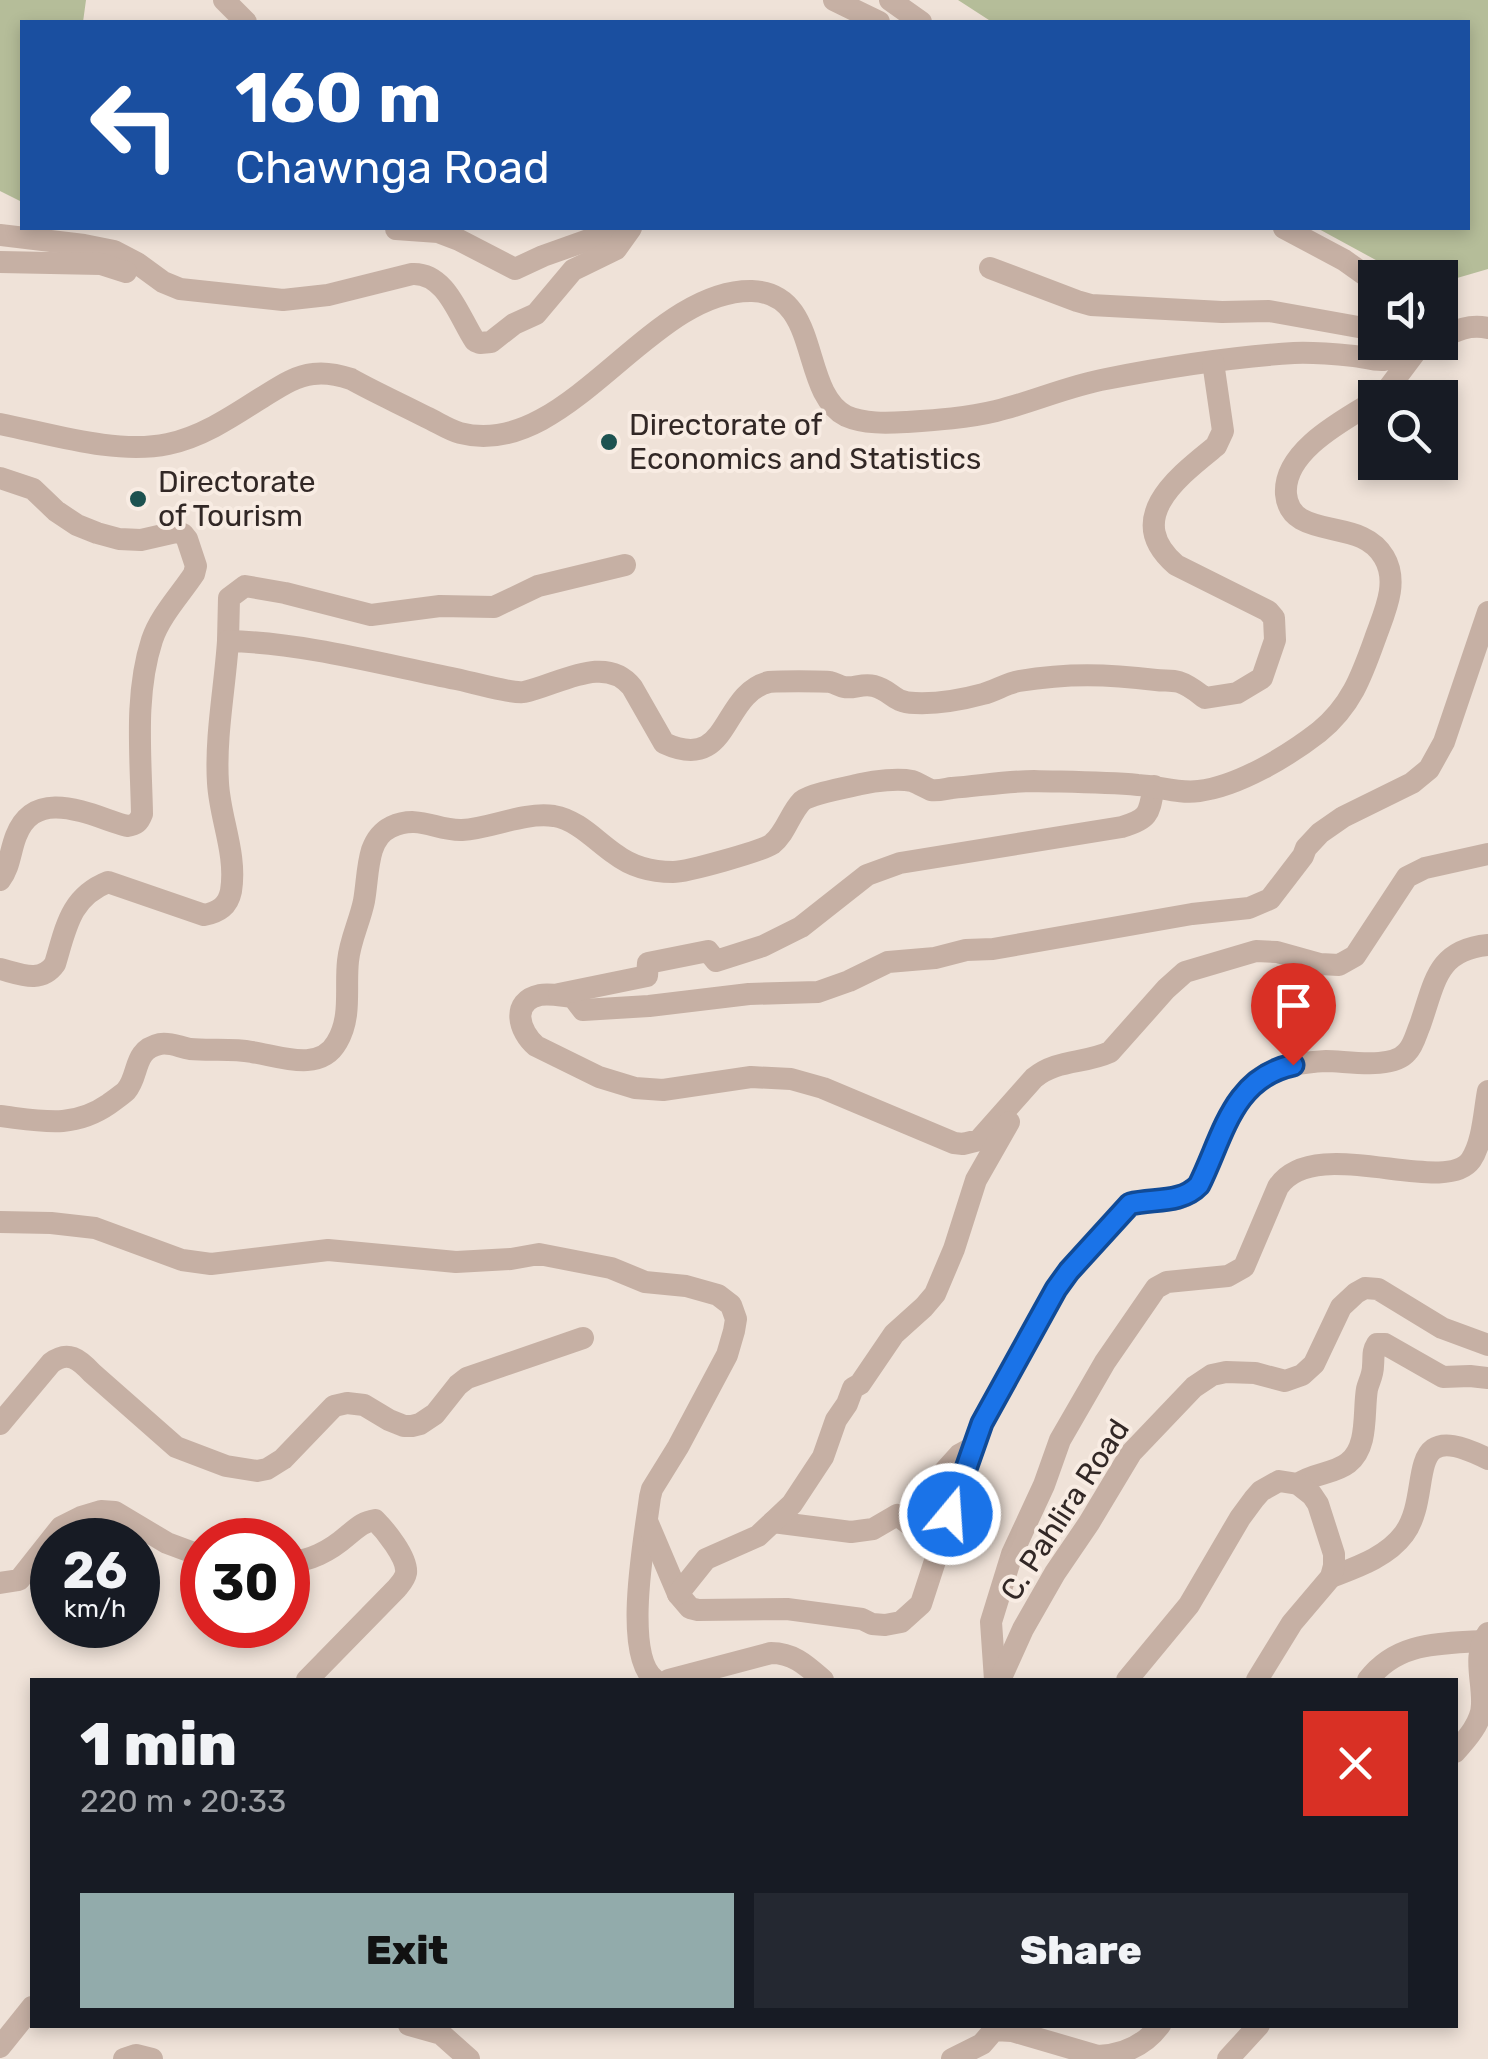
<!DOCTYPE html>
<html lang="en">
<head>
<meta charset="utf-8">
<style>
	:root { --surface:#171b24; --page:#242831; --text:#f1f3f6; --muted:#9ea1a6; --accent:#92abab }
	body { margin:0; font-family:Rubik,sans-serif; background:var(--page); color:var(--text); height:100vh; display:flex; flex-direction:column; font-size:38px; white-space:nowrap }
	* { box-sizing:border-box; margin:0 }
	p { font-size:32px; color:var(--muted) }
	.icon { flex:none; width:55px; height:55px; fill:none; stroke:currentColor; stroke-width:2; stroke-linecap:round; stroke-linejoin:round }
	.map { position:relative; flex:1; overflow:hidden }
	.panel { position:absolute; left:30px; top:1678px; width:1428px; height:350px; display:flex; flex-direction:column; background:var(--surface); border-radius:0px; box-shadow:0 5px 15px #0003 }
	.panel>* { flex:none }
	.banner { position:absolute; left:20px; top:20px; width:1450px; height:210px; border-radius:0px; box-shadow:0 5px 15px #0003; background:#1a4fa0; color:#fff; overflow:hidden }
	.fabs { position:absolute; left:1358px; top:260px; display:grid; gap:20px }
	.fabs a { display:grid; place-items:center; width:100px; height:100px; border-radius:0px; background:var(--surface); box-shadow:0 5px 15px #0003; font-size:50px }
	.speed { position:absolute; left:30px; top:1518px; display:flex; gap:20px; font-size:50px; font-weight:700; text-align:center }
	.speed>* { display:grid; place-content:center; width:130px; height:130px; border-radius:50%; background:var(--surface); box-shadow:0 5px 15px #0003; line-height:1 }
	.speed small { font-size:25px; font-weight:400 }
	.speed .limit { border:15px solid #d22; background:#fff; color:#111 }
	.pin { position:absolute; display:grid; place-items:center; width:85px; height:85px; color:#fff; margin:-102px -42px; border-radius:50% 50% 50% 0; rotate:-45deg; box-shadow:0 0 10px #0007 }
	.pin .icon { rotate:45deg }
	.me { position:absolute; width:110px; margin:-55px; rotate:18deg; stroke-linejoin:round; filter:drop-shadow(0 0 8px #0008) }
	.turn { display:flex; align-items:center; gap:35px; height:210px; padding:0 50px; font-size:45px }
	.turn .icon { width:130px; height:130px; stroke-width:2.5 }
	.turn b { display:block; font-size:70px; line-height:85px }
	.round { display:grid; place-items:center; flex:none; width:105px; height:105px; border-radius:0px; background:var(--page) }
	.headline { display:flex; align-items:center; justify-content:space-between; height:170px; padding:0 50px }
	h1 { font-size:60px; font-weight:800; line-height:75px }
	.button { display:flex; gap:20px; margin-top:auto; padding:20px 50px }
	.button a { flex:1; height:115px; border-radius:0px; background:var(--accent); color:#111; font-size:40px; font-weight:800; line-height:115px; text-align:center }
	.button a+a { background:var(--page); color:var(--text) }
	.map>svg:first-child { display:block }
	.green { fill:#b5bd99 }
	.lines { fill:none; stroke-linecap:round; stroke-linejoin:round }
	.minor { stroke:#c6b0a4; stroke-width:22 }
	.route-casing { stroke:#114b97; stroke-width:25 }
	.route { stroke:#1a73e8; stroke-width:18 }
	.poi-dot { fill:#1d5250; stroke:#f8ece3; stroke-width:4 }
	.labels { text-anchor:middle; dominant-baseline:central; stroke-width:8; stroke-linejoin:round; paint-order:stroke }
	.poi-label { font-size:30px; fill:#322826; stroke:#f8ece3; text-anchor:start }
	.street-label { font-size:30px; fill:#322826; stroke:#f8ece3 }
</style>
</head>
<body>
<div class="map">
<svg width="1488" height="2059" viewBox="0 0 1488 2059">
	<rect width="100%" height="100%" fill="#efe2d8"/>
	<g class="green">
		<polygon points="0,0 86,0 83,22 22,22 22,202 0,191"/>
		<polygon points="958,0 1488,0 1488,269 1440,283 1440,278 1407,277 1317,228 1468,228 1468,22 992,22"/>
	</g>
	<g class="lines">
		<g class="minor">
			<polyline points="224,0 246,22"/>
			<polyline points="834,0 879,22"/>
			<polyline points="890,0 921,22"/>
			<polyline points="1284,228 1344,260 1375,282"/>
			<polyline points="396,229 438,232 459,240 515,269 543,256 602,235 611,228"/>
			<path d="M0,235L84,245L114,251L137,263L163,282L180,289L283,300L328,295L412,274C446,272 459,317 475,341L480,343L491,342L514,324L536,314L573,270L616,249L631,228"/>
			<polyline points="0,262 101,264 126,272"/>
			<polyline points="990,268 1077,301 1091,305 1222,312 1269,311 1375,330"/>
			<path d="M1440,339C1456,330 1470,324 1488,328"/>
			<polyline points="1381,398 1417,350"/>
			<path d="M0,424C51,434 117,455 168,444C201,437 230,418 258,400C275,390 293,376 313,374C327,372 339,375 351,379C376,393 401,404 426,417C437,422 449,430 460,433C567,461 648,289 752,291C822,293 799,392 846,416C864,424 887,423 906,422C936,420 967,418 996,411C1033,402 1068,386 1106,379C1167,367 1231,357 1294,353C1314,352 1334,354 1354,356C1363,357 1375,361 1384,360C1397,358 1423,348 1434,342"/>
			<path d="M0,478L33,489L56,511L77,525L97,533L119,539L141,540L176,532L183,534L187,539L196,566L194,574C180,595 160,616 152,640C134,695 141,757 142,814C139,822 136,825 127,826C91,816 36,785 16,836C10,851 10,867 0,880"/>
			<path d="M1488,612L1444,742L1429,769L1412,783L1343,817L1320,833L1306,848L1303,856L1270,899L1249,908L1192,914L993,949L966,950L935,958L888,962L849,981L818,992L749,994L649,1006L583,1010L573,997C562,996 550,993 540,995C510,1001 519,1032 536,1046L599,1077L635,1088L663,1090L751,1077L791,1079L823,1088L954,1143L963,1144L979,1140L1034,1078C1057,1059 1084,1064 1110,1052L1166,989L1185,972L1256,951L1277,952L1320,964L1339,965L1355,956L1407,877L1425,868L1488,854"/>
			<polyline points="228,641 229,598 245,586 285,593 371,615 440,606 494,607 538,586 625,565"/>
			<path d="M0,969C20,974 41,984 55,964C66,928 70,897 108,882L204,915C219,912 228,906 231,891C237,854 220,819 218,783C215,737 225,687 228,641C305,643 381,664 456,679C471,682 513,694 524,692C558,685 605,653 632,687L664,743C731,774 720,694 769,682C773,681 824,681 830,682C835,683 839,686 844,687C854,689 862,683 874,686C893,691 891,702 915,703C938,704 961,700 983,694C995,691 1007,683 1019,681C1068,673 1107,674 1156,680C1164,681 1172,680 1179,682C1189,685 1197,692 1205,698L1237,693L1262,678L1275,640L1274,618L1268,611L1176,565C1122,518 1179,476 1216,446L1223,431L1213,362"/>
			<path d="M559,994L647,976L648,963L708,951L716,961L763,946L801,927L867,875L900,863L1122,827C1150,819 1149,813 1154,786"/>
			<path d="M0,1116C42,1121 73,1129 109,1104C113,1101 123,1094 126,1091C140,1075 132,1050 160,1044C170,1042 179,1047 190,1049C210,1051 231,1048 252,1052C279,1056 320,1073 337,1042C352,1017 345,988 348,961C350,940 360,921 364,901C367,884 367,866 372,850C376,839 381,832 391,827C419,814 436,831 462,830C493,828 522,812 554,816C578,820 596,841 615,854C632,867 652,872 673,872C687,872 762,851 772,844C786,833 790,813 802,801C810,794 848,787 861,784C875,781 898,778 912,781C916,782 928,789 931,790C938,791 945,789 952,788C979,786 1007,781 1034,781C1069,782 1104,782 1138,785C1159,786 1178,794 1199,791C1239,786 1288,756 1319,732C1352,705 1362,675 1376,636C1385,611 1399,582 1384,557C1366,526 1327,534 1301,519C1291,513 1287,505 1286,494C1283,451 1344,420 1375,401"/>
			<path d="M0,1222L51,1223L95,1228L182,1260L211,1264L328,1250L456,1262L511,1259L539,1254L611,1268L645,1282L686,1286L718,1295L731,1305L736,1319L734,1331L727,1355L678,1447L652,1489L650,1497C645,1537 622,1655 655,1680"/>
			<path d="M0,1424L51,1363C68,1350 79,1359 92,1373L176,1447L226,1466L257,1471L267,1469L283,1459L334,1406L347,1403L364,1405L389,1420L404,1426H412L420,1424L435,1414L458,1385L467,1378L583,1338"/>
			<path d="M1298,1484C1313,1473 1334,1474 1348,1463C1369,1447 1363,1412 1367,1389C1369,1381 1373,1375 1373,1366C1374,1356 1372,1352 1377,1344H1385L1443,1377L1470,1376L1488,1378"/>
			<path d="M647,1521L678,1594L690,1608L698,1610L787,1609L862,1619L872,1624L885,1625L901,1622L921,1604L959,1487L982,1423L1056,1289L1069,1271L1129,1204C1147,1199 1174,1204 1189,1194C1200,1187 1205,1174 1210,1162C1224,1132 1234,1090 1266,1074C1284,1065 1306,1062 1326,1061C1347,1061 1392,1070 1407,1052C1414,1045 1416,1034 1420,1025C1435,983 1436,950 1488,945"/>
			<polyline points="773,1522 851,1532 873,1529 897,1515 909,1524 923,1495 959,1455 970,1449"/>
			<path d="M288,1561C308,1563 331,1550 347,1536C357,1528 362,1522 375,1520C385,1530 408,1558 406,1573C405,1579 401,1583 397,1588L307,1680"/>
			<path d="M1331,1577C1357,1567 1387,1557 1404,1534C1435,1492 1399,1414 1488,1459"/>
			<polyline points="0,1583 19,1580 61,1527 81,1517 101,1511 115,1512 167,1543 202,1556"/>
			<polyline points="678,1594 706,1559 758,1536 792,1504 823,1457 836,1420 847,1404 853,1388 860,1384 894,1334 924,1307 935,1294 954,1249 976,1180 1009,1122"/>
			<path d="M669,1680L771,1653C794,1653 807,1666 823,1680"/>
			<path d="M995,1680L991,1622L1012,1554L1044,1485L1060,1440L1105,1362L1156,1288L1167,1282L1228,1276L1244,1267L1278,1187C1314,1132 1444,1198 1471,1160C1483,1142 1484,1112 1488,1091"/>
			<polyline points="1000,1680 1023,1629 1055,1573 1089,1523 1131,1453 1194,1387 1212,1375 1226,1372 1255,1373 1285,1381 1302,1375 1314,1364 1341,1307 1356,1293 1365,1288 1378,1289 1442,1328 1488,1345"/>
			<polyline points="1127,1680 1189,1605 1240,1518 1254,1499 1261,1491 1279,1481 1298,1484 1312,1495 1318,1504 1334,1554 1334,1566 1331,1577 1292,1623 1257,1680"/>
			<path d="M1368,1680C1397,1642 1438,1644 1482,1641"/>
			<path d="M1455,1752C1467,1739 1482,1722 1482,1704C1483,1679 1472,1655 1488,1633"/>
			<polyline points="409,2025 441,2034 469,2059"/>
			<polyline points="0,2047 32,2007"/>
			<polyline points="124,2059 136,2055 152,2059"/>
			<path d="M952,2059L982,2044L994,2030L1012,2031L1098,2056C1123,2055 1145,2045 1160,2025"/>
			<polyline points="1228,2059 1259,2025"/>
		</g>
	</g>
	<g class="lines">
		<g class="route-casing">
			<path id="route" d="M950,1514L982,1423L1056,1289L1069,1271L1130,1204C1153,1198 1181,1204 1199,1185C1223,1137 1232,1078 1293,1065"/>
		</g>
		<use href="#route" class="route"/>
	</g>
	<g class="poi-dot">
		<circle cx="609" cy="442" r="10"/>
		<circle cx="138" cy="499" r="10"/>
	</g>
	<g class="labels">
		<g class="poi-label">
			<text x="629" y="425">Directorate of<tspan x="629" dy="34">Economics and Statistics</tspan></text>
			<text x="158" y="482">Directorate<tspan x="158" dy="34">of Tourism</tspan></text>
		</g>
		<g class="street-label">
			<text transform="translate(1065 1510) rotate(-57)">C. Pahlira Road</text>
		</g>
	</g>
</svg>
<div class="fabs">
<a><svg class="icon" aria-label="sound" viewBox="0 0 24 24"><path d="M4 9h4l5-4v14l-5-4H4zM17 9q2 3 0 6"/></svg></a>
<a><svg class="icon" aria-label="search" viewBox="0 0 24 24"><circle cx="10" cy="10" r="6"/><path d="M15 15l6 6"/></svg></a>
</div>
<div class="speed"><div>26<small>km/h</small></div><div class="limit">30</div></div>
<div class="pin" style="left:1293px;top:1065px;background:#d93025"><svg class="icon" aria-label="arrive" viewBox="0 0 24 24"><path d="M6 21V4h12l-3 4 3 4H6"/></svg></div>
<svg class="me" style="left:950px;top:1514px" viewBox="-20 -20 40 40"><circle r="17" fill="#1a73e8" stroke="#fff" stroke-width="3"/><path d="M0-11L8 9 0 5-8 9z" fill="#fff"/></svg>
<div class="banner">
<div class="turn"><svg class="icon" aria-label="left" viewBox="0 0 24 24"><path d="M17 20v-9H6M10 6l-5 5 5 5"/></svg><div><b>160 m</b>Chawnga Road</div></div>
</div>
<section class="panel">
<div class="headline"><div><h1>1 min</h1><p>220 m · 20:33</p></div><a class="round" style="background:#d93025;color:#fff"><svg class="icon" aria-label="close" viewBox="0 0 24 24"><path d="M6 6l12 12M18 6L6 18"/></svg></a></div>
<div class="button"><a>Exit</a><a>Share</a></div>
</section>
</div>
</body>
</html>
